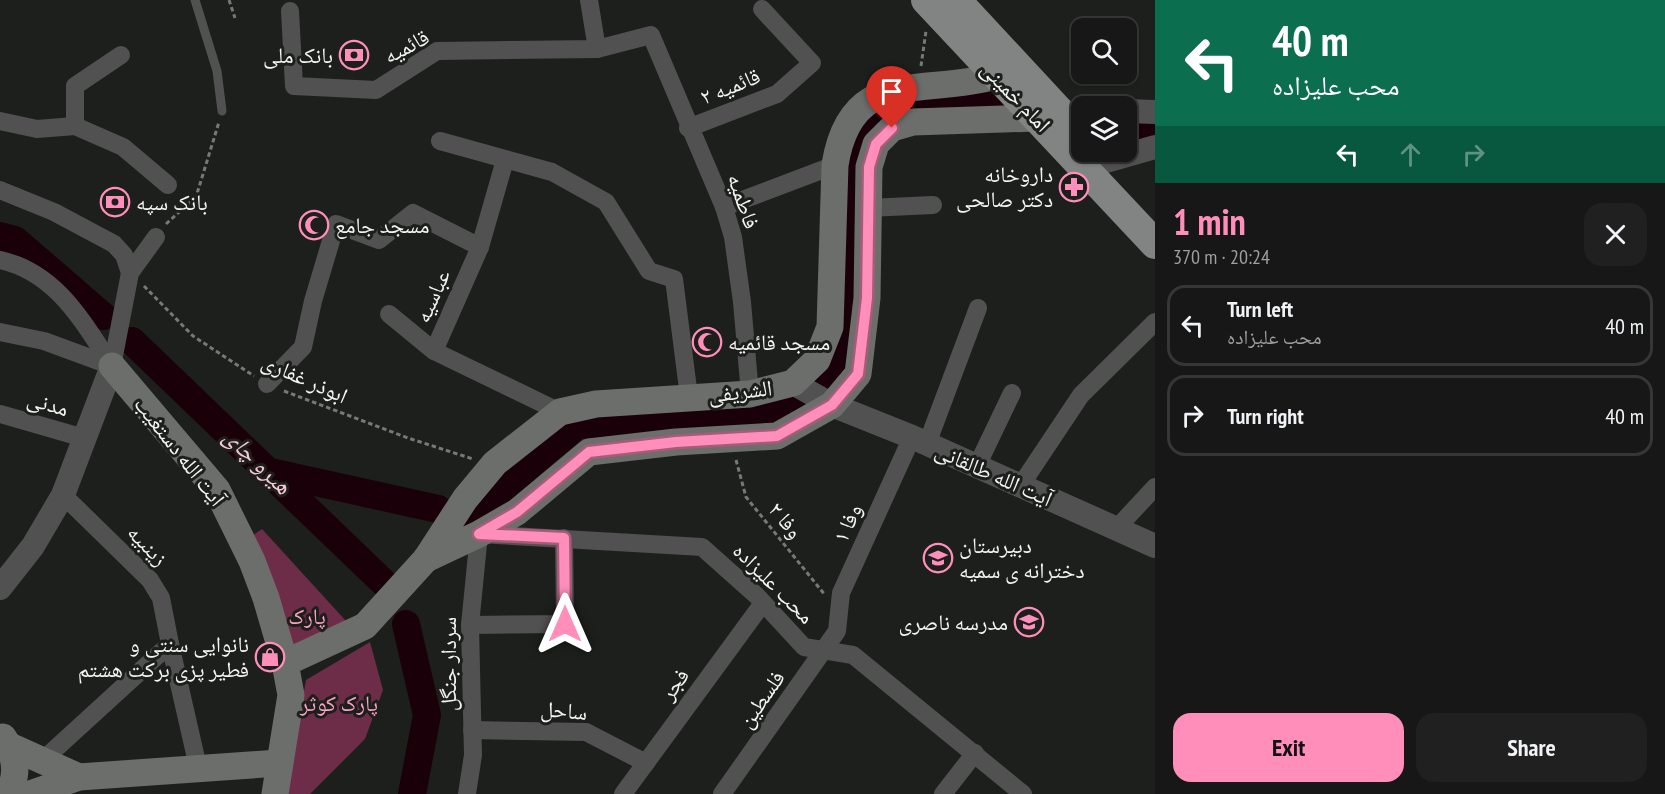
<!DOCTYPE html>
<html lang="en">
<head>
<meta charset="utf-8">
<style>
	:root { --surface:#161716; --page:#1f201f; --text:#f1f3f6; --muted:#9e9fa1; --line:#353635; --accent:#ff8eba }
	body { margin:0; font-family:"PT Sans Narrow","Noto Naskh Arabic",sans-serif; background:var(--page); color:var(--text); height:100vh; display:flex; flex-direction:column; font-size:22px; white-space:nowrap }
	* { box-sizing:border-box; margin:0 }
	p { font-size:20px; color:var(--muted) }
	.icon { flex:none; width:33px; height:33px; fill:none; stroke:currentColor; stroke-width:2; stroke-linecap:round; stroke-linejoin:round }
	.map { position:relative; flex:1; overflow:hidden }
	.sheet { display:flex; flex-direction:column; background:var(--surface); width:510px }
	.sheet>* { flex:none }
	.top-card { background:#0b6e4f; color:#fff; overflow:hidden }
	.controls { position:absolute; left:1071px; top:18px; display:grid; gap:12px }
	.controls a { display:grid; place-items:center; width:66px; height:66px; border-radius:12px; background:var(--surface); box-shadow:0 2px 4px #0004,0 0 0 2px var(--line); font-size:30px }
	.pin { position:absolute; display:grid; place-items:center; width:51px; height:51px; color:#fff; margin:-62px -26px; border-radius:50% 50% 50% 0; rotate:-45deg; box-shadow:0 0 6px #0007 }
	.pin .icon { rotate:45deg }
	.me { position:absolute; width:66px; margin:-33px; rotate:0deg; stroke-linejoin:round; filter:drop-shadow(0 0 4px #0008) }
	.turn { display:flex; align-items:center; gap:21px; height:126px; padding:0 18px; font-size:27px }
	.turn .icon { width:78px; height:78px; stroke-width:2.5 }
	.turn b { display:block; font-size:42px; line-height:51px }
	.lanes { display:flex; align-items:center; height:57px; padding:0 18px; background:#0003; justify-content:center; gap:30px; direction:ltr }
	.lanes .off { opacity:.35 }
	.round { display:grid; place-items:center; flex:none; width:63px; height:63px; border-radius:18px; background:var(--page) }
	.headline { display:flex; align-items:center; justify-content:space-between; height:102px; padding:0 18px }
	h1 { font-size:36px; font-weight:600; line-height:45px; color:var(--accent) }
	.button { display:flex; gap:12px; margin-top:auto; padding:12px 18px }
	.button a { flex:1; height:69px; border-radius:18px; background:var(--accent); color:#111; font-size:24px; font-weight:600; line-height:69px; text-align:center }
	.button a+a { background:var(--page); color:var(--text) }
	ul { padding:0; list-style:none }
	li { display:flex; align-items:center; gap:18px; height:81px; margin:0 12px 9px; padding:0 6px; border:3px solid var(--line); border-radius:18px }
	li div { flex:1 }
	li b { display:block; font-size:22px }
	li em { font-style:normal }
	main { display:flex; flex:1; min-height:0 }
	.map>svg:first-child { display:block }
	.green { fill:#6d2c47 }
	.lines { fill:none; stroke-linecap:round; stroke-linejoin:round }
	.river { stroke:#1a0009; stroke-width:28 }
	.path { stroke:#777977; stroke-width:3; stroke-dasharray:4.5 3; stroke-linecap:butt }
	.service { stroke:#505150; stroke-width:9 }
	.minor { stroke:#505150; stroke-width:18 }
	.tertiary { stroke:#505150; stroke-width:24 }
	.secondary { stroke:#6c6e6c; stroke-width:27 }
	.primary { stroke:#818482; stroke-width:30 }
	.route-casing { stroke:#a65c79; stroke-width:15 }
	.route { stroke:#ff8eba; stroke-width:10 }
	.labels { text-anchor:middle; dominant-baseline:central; stroke-width:6; stroke-linejoin:round; paint-order:stroke }
	.street-label { font-size:22px; fill:#f3f5f3; stroke:#1d1f1d }
	.poi-label { font-size:22px; fill:#f3f5f3; stroke:#1d1f1d; text-anchor:end }
	.park-label { font-size:22px; fill:#fca2c3; stroke:#1d1f1d }
	.water-label { font-size:24px; font-style:italic; fill:#f6c7d7; stroke:#1d1f1d }
</style>
</head>
<body>
<main>
<div class="map">
<svg width="1155" height="794" viewBox="0 0 1155 794">
	<rect width="100%" height="100%" fill="#1d1f1d"/>
	<g class="green">
		<polygon points="262,529 346,621 292,651 252,536"/>
		<polygon points="370,642 383,690 365,739 310,794 283,794 289,774 306,680"/>
	</g>
	<g class="lines">
		<g class="river">
			<polyline points="1126,130 1155,130"/>
			<polyline points="0,236 15,240 103,316"/>
			<polyline points="132,341 383,582"/>
			<polyline points="827,383 859,260 852,179 874,122 914,102 1000,101"/>
			<polyline points="270,472 438,509"/>
			<polyline points="472,515 577,425 743,417 798,401"/>
			<polyline points="406,624 427,715 412,794"/>
		</g>
		<g class="path">
			<polyline points="229,0 235,18"/>
			<polyline points="921,66 926,31"/>
			<polyline points="166,224 196,197 219,122"/>
			<polyline points="144,286 193,336 254,376"/>
			<polyline points="284,391 408,438 473,459"/>
			<polyline points="736,460 746,497 825,595"/>
		</g>
		<polyline class="service" points="195,0 217,71 222,111"/>
		<g class="minor">
			<polyline points="589,0 597,49"/>
			<polyline points="290,11 294,86 376,90 437,51 597,49 651,35 724,207 733,237 742,302 750,394"/>
			<polyline points="0,121 37,129 75,126 123,147 168,185"/>
			<polyline points="75,126 75,86 121,55"/>
			<polyline points="688,128 777,94 812,63 762,9"/>
			<polyline points="440,141 552,172 606,202 649,271 674,279 689,397"/>
			<polyline points="505,160 480,247 434,351 560,412"/>
			<polyline points="0,190 54,212 114,244 124,255 130,273"/>
			<polyline points="724,207 835,165"/>
			<polyline points="868,208 933,205"/>
			<path d="M0,260C56,272 83,322 112,366"/>
			<polyline points="389,314 434,351"/>
			<polyline points="0,332 44,341 112,366"/>
			<polyline points="112,366 130,273 156,237"/>
			<polyline points="267,384 303,347 313,301 336,224 379,240 413,213 480,247"/>
			<polyline points="0,414 84,438"/>
			<polyline points="927,444 978,308"/>
			<polyline points="977,466 1012,393"/>
			<polyline points="1021,485 1081,395 1155,322"/>
			<polyline points="63,495 150,580 161,598 170,644"/>
			<polyline points="1117,528 1155,487"/>
			<polyline points="470,625 565,624 564,538"/>
			<polyline points="472,730 586,732 646,763"/>
			<polyline points="42,761 170,644 198,767"/>
			<polyline points="467,794 473,755 470,625 479,534 702,547 757,596 804,647 853,655 1023,794"/>
			<polyline points="623,794 763,603"/>
			<polyline points="722,794 837,631 841,593 912,437"/>
			<polyline points="943,794 975,753"/>
		</g>
		<g class="tertiary">
			<polyline points="1126,111 1155,112"/>
			<polyline points="1106,161 1155,147"/>
			<polyline points="793,383 832,405 912,437 1155,546"/>
			<polyline points="0,588 33,546 63,495 112,366"/>
		</g>
		<g class="secondary">
			<polyline points="112,366 217,490 252,561 266,598 285,663 291,695 275,794"/>
			<polyline points="426,559 479,534 517,512 589,452 676,442 777,436 832,405 858,374 867,298 869,167 876,144 892,128 913,122 1037,118"/>
			<path d="M285,663L365,626L426,559L465,499L495,463L560,412L596,404L750,394L793,383L817,360L830,327L835,165C851,65 924,97 995,76"/>
			<path d="M3,737C16,755 19,774 8,794"/>
			<polyline points="10,746 79,777"/>
			<polyline points="30,794 79,777 279,763"/>
		</g>
		<g class="primary">
			<polyline points="926,0 1155,244"/>
			<polyline points="956,0 1073,126"/>
		</g>
	</g>
	<g class="lines">
		<g class="route-casing">
			<polyline id="route" points="565,624 564,538 479,534 517,512 589,452 676,442 777,436 832,405 858,374 867,298 869,167 876,144 892,128"/>
		</g>
		<use href="#route" class="route"/>
	</g>
	<defs>
		<g id="bank-ring" transform="scale(1.5)"><circle r="9.5" fill="#1d1f1d" stroke="#ff8eba" stroke-width="1.5"/><path d="M-6-4H6V4H-6ZM0-2.3a2.3 2.3 0 1 0 0 4.6a2.3 2.3 0 1 0 0-4.6Z" fill="#ff8eba"/></g>
		<g id="pharmacy-ring" transform="scale(1.5)"><circle r="9.5" fill="#1d1f1d" stroke="#ff8eba" stroke-width="1.5"/><path d="M-2-6h4v4h4v4h-4v4h-4v-4h-4v-4h4Z" fill="#ff8eba"/></g>
		<g id="mosque-ring" transform="scale(1.5)"><circle r="9.5" fill="#1d1f1d" stroke="#ff8eba" stroke-width="1.5"/><path d="M3.5-4.9A6 6 0 1 0 3.5 4.9A5 5 0 1 1 3.5-4.9Z" fill="#ff8eba"/></g>
		<g id="school-ring" transform="scale(1.5)"><circle r="9.5" fill="#1d1f1d" stroke="#ff8eba" stroke-width="1.5"/><path d="M0-5L7-2L0 1L-7-2ZM-4 1L0 2.5L4 1V4Q0 6-4 4Z" fill="#ff8eba"/></g>
		<g id="shop-ring" transform="scale(1.5)"><circle r="9.5" fill="#1d1f1d" stroke="#ff8eba" stroke-width="1.5"/><path d="M-5-2.5h2.3a2.7 3.5 0 0 1 5.4 0H5L5.5 6h-11ZM-1.5-2.5h3a1.5 2.3 0 0 0-3 0Z" fill="#ff8eba"/></g>
	</defs>
	<g fill-rule="evenodd">
		<use href="#bank-ring" x="354" y="55"/>
		<use href="#pharmacy-ring" x="1074" y="187"/>
		<use href="#bank-ring" x="115" y="202"/>
		<use href="#mosque-ring" x="314" y="225"/>
		<use href="#mosque-ring" x="707" y="342"/>
		<use href="#school-ring" x="938" y="558"/>
		<use href="#school-ring" x="1029" y="622"/>
		<use href="#shop-ring" x="270" y="657"/>
	</g>
	<g class="labels">
		<g class="street-label">
			<text transform="translate(406 46) rotate(-28)">قائمیه</text>
			<text transform="translate(730 86) rotate(-22)">قائمیه ۲</text>
			<text transform="translate(1016 96) rotate(46)">امام خمینی</text>
			<text transform="translate(744 201) rotate(71)">فاطمیه</text>
			<text transform="translate(432 296) rotate(-66)">عباسیه</text>
			<text transform="translate(305 378) rotate(24)">ابوذر غفاری</text>
			<text transform="translate(740 391) rotate(-7)">الشریفی</text>
			<text transform="translate(48 403) rotate(16)">مدنی</text>
			<text transform="translate(180 451) rotate(52)">آیت الله دستغیب</text>
			<text transform="translate(994 474) rotate(24)">آیت الله طالقانی</text>
			<text transform="translate(786 520) rotate(51)">وفا ۲</text>
			<text transform="translate(847 523) rotate(-66)">وفا ۱</text>
			<text transform="translate(148 545) rotate(46)">زینبیه</text>
			<text transform="translate(774 583) rotate(45)">محب علیزاده</text>
			<text transform="translate(448 664) rotate(-90)">سردار جنگل</text>
			<text transform="translate(674 684) rotate(-54)">فجر</text>
			<text transform="translate(761 699) rotate(-55)">فلسطین</text>
			<text transform="translate(564 710) rotate(5)">ساحل</text>
		</g>
		<g class="poi-label">
			<text x="333" y="55">بانک ملی</text>
			<text x="1053" y="174">داروخانه<tspan x="1053" dy="25">دکتر صالحی</tspan></text>
			<text x="136" y="202" text-anchor="start">بانک سپه</text>
			<text x="335" y="225" text-anchor="start">مسجد جامع</text>
			<text x="728" y="342" text-anchor="start">مسجد قائمیه</text>
			<text x="959" y="545" text-anchor="start">دبیرستان<tspan x="959" dy="25">دخترانه ی سمیه</tspan></text>
			<text x="1008" y="622">مدرسه ناصری</text>
			<text x="249" y="644">نانوایی سنتی و<tspan x="249" dy="25">فطیر پزی برکت هشتم</tspan></text>
		</g>
		<g class="park-label">
			<text x="307" y="616">پارک</text>
			<text x="339" y="703">پارک کوثر</text>
		</g>
		<g class="water-label">
			<text transform="translate(258 461) rotate(44)">هیرو چای</text>
		</g>
	</g>
</svg>
<div class="controls">
<a><svg class="icon" aria-label="search" viewBox="0 0 24 24"><circle cx="10" cy="10" r="6"/><path d="M15 15l6 6"/></svg></a>
<a><svg class="icon" aria-label="layers" viewBox="0 0 24 24"><path d="M12 4l9 5-9 5-9-5zM3 14l9 5 9-5"/></svg></a>
</div>
<div class="pin" style="left:892px;top:128px;background:#d93025"><svg class="icon" aria-label="arrive" viewBox="0 0 24 24"><path d="M6 21V4h12l-3 4 3 4H6"/></svg></div>
<svg class="me" style="left:565px;top:624px" viewBox="-20 -20 40 40"><path d="M0-17L14 15 0 8-14 15z" fill="#ff8eba" stroke="#fff" stroke-width="4"/></svg>
</div>
<section class="sheet">
<div class="top-card">
<div class="turn"><svg class="icon" aria-label="left" viewBox="0 0 24 24"><path d="M17 20v-9H6M10 6l-5 5 5 5"/></svg><div><b>40 m</b>محب علیزاده</div></div>
<div class="lanes"><svg class="icon" aria-label="left" viewBox="0 0 24 24"><path d="M17 20v-9H6M10 6l-5 5 5 5"/></svg><svg class="icon off" aria-label="ahead" viewBox="0 0 24 24"><path d="M12 20V5M6 11l6-6 6 6"/></svg><svg class="icon off" aria-label="right" viewBox="0 0 24 24"><path d="M7 20v-9h11M14 6l5 5-5 5"/></svg></div>
</div>
<div class="headline"><div><h1>1 min</h1><p>370 m · 20:24</p></div><a class="round"><svg class="icon" aria-label="close" viewBox="0 0 24 24"><path d="M6 6l12 12M18 6L6 18"/></svg></a></div>
<ul>
<li><svg class="icon" aria-label="left" viewBox="0 0 24 24"><path d="M17 20v-9H6M10 6l-5 5 5 5"/></svg><div><b>Turn left</b><p>محب علیزاده</p></div><em>40 m</em></li>
<li><svg class="icon" aria-label="right" viewBox="0 0 24 24"><path d="M7 20v-9h11M14 6l5 5-5 5"/></svg><div><b>Turn right</b></div><em>40 m</em></li>
</ul>
<div class="button"><a>Exit</a><a>Share</a></div>
</section>
</main>
</body>
</html>
